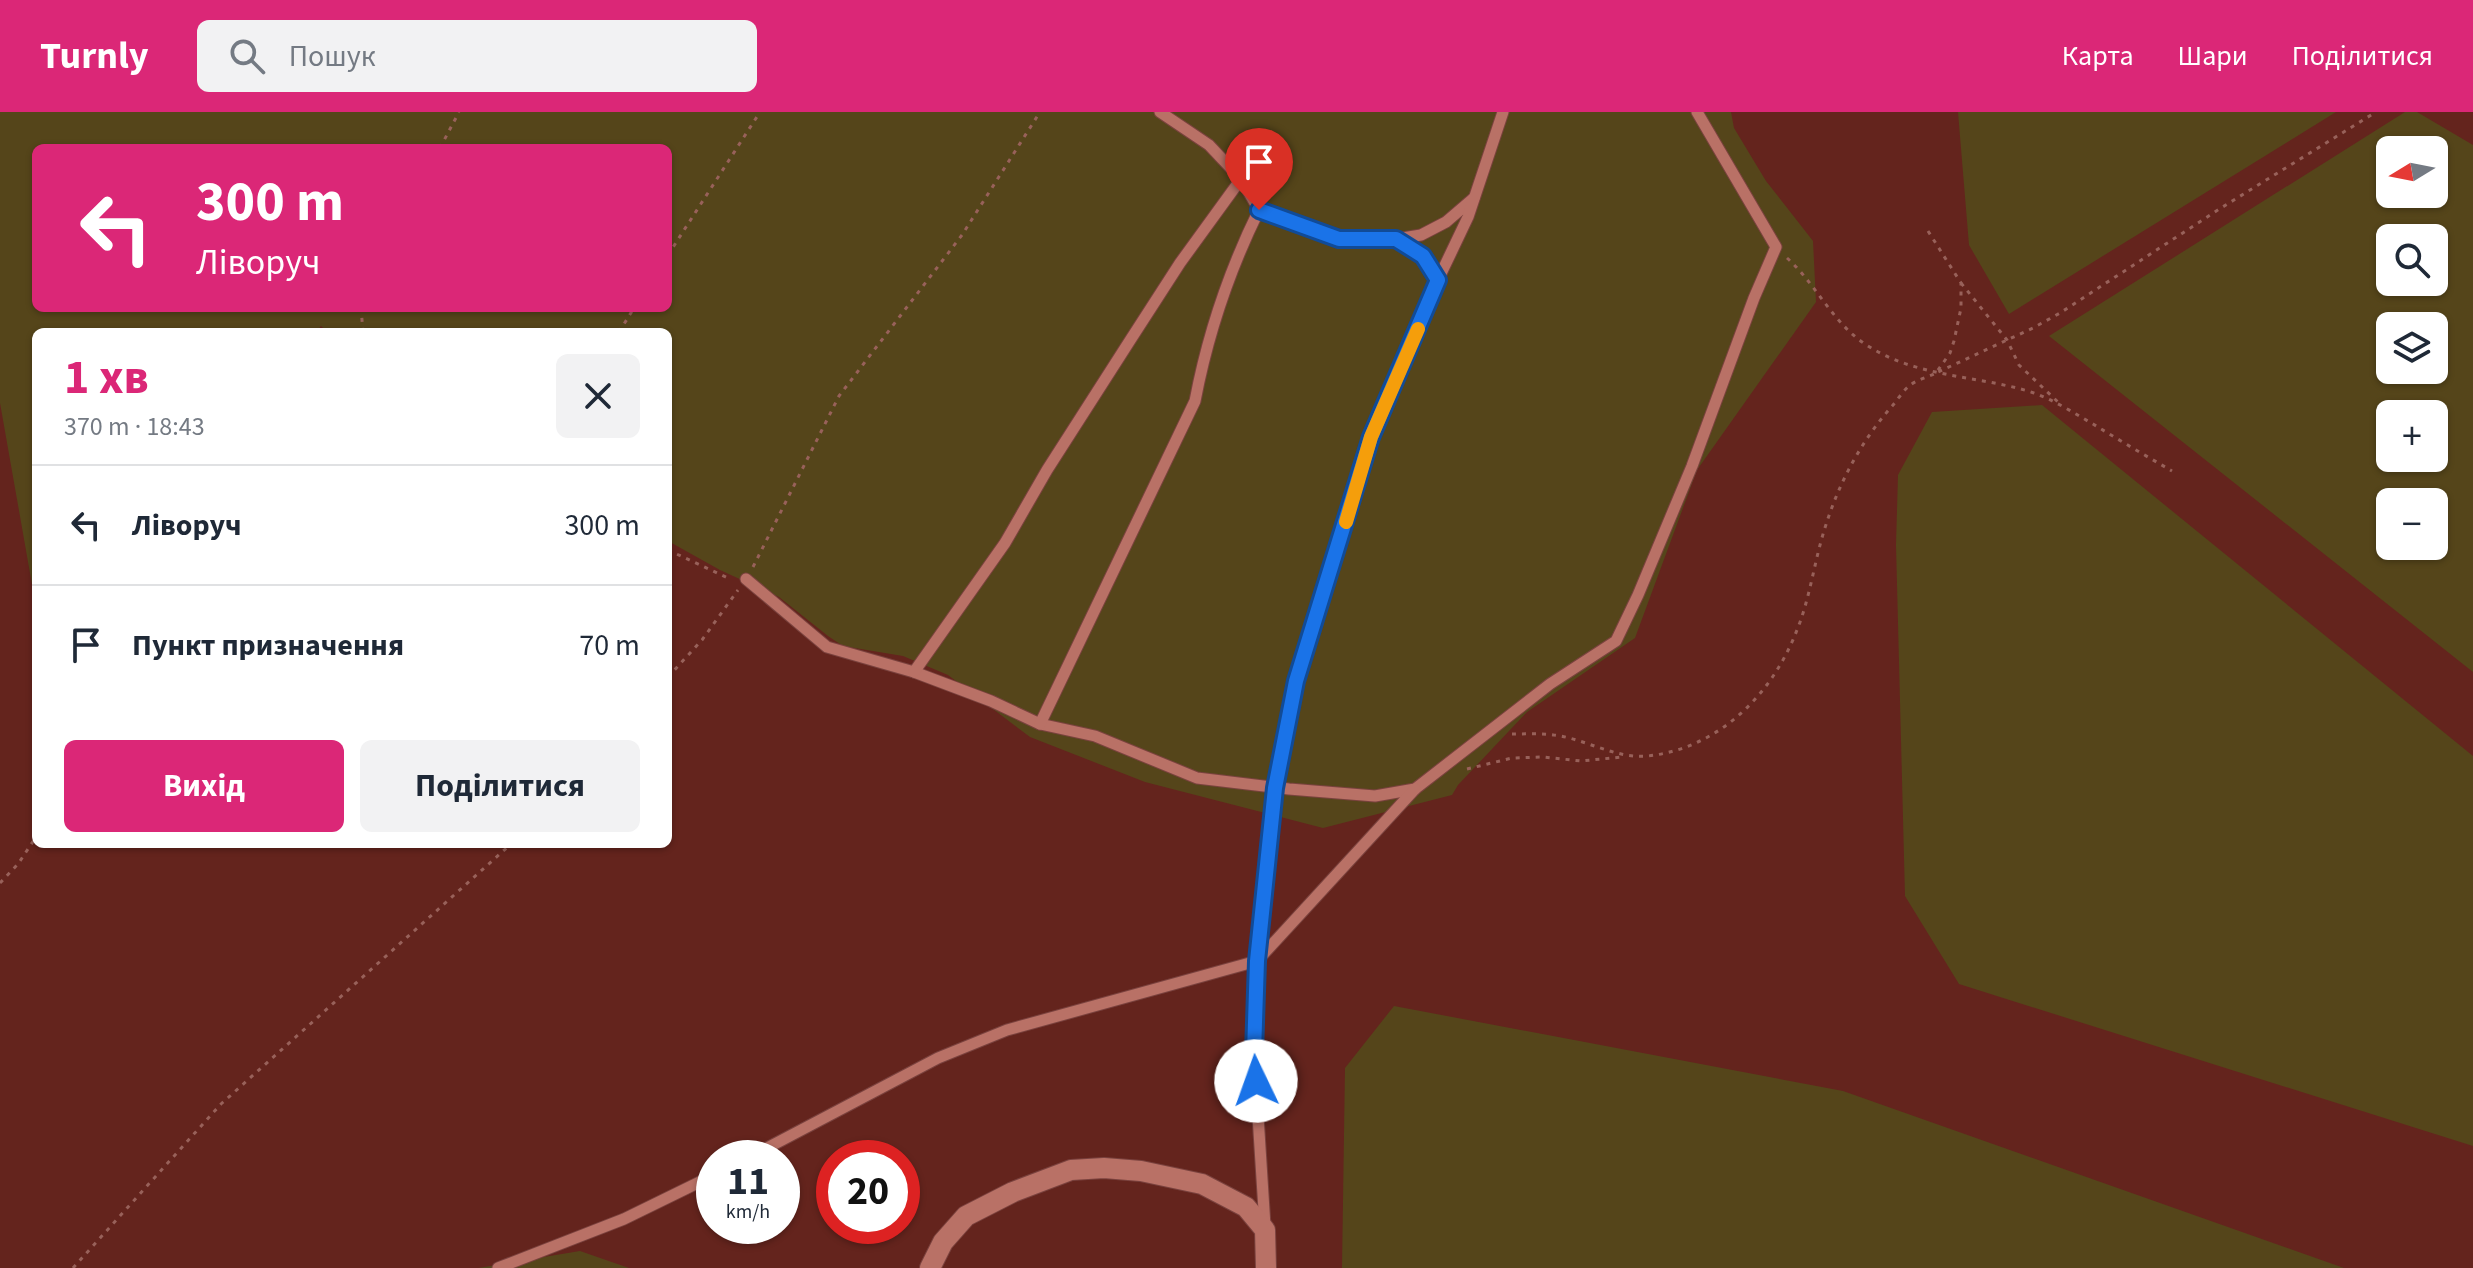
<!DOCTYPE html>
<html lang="uk">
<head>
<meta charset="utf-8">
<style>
	:root { --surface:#fff; --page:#f2f2f3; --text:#1f2937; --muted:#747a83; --line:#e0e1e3; --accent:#db2777 }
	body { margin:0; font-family:"Source Sans 3",sans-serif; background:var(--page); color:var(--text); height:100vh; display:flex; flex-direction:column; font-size:30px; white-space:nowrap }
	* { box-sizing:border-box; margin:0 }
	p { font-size:26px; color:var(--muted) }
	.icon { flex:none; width:44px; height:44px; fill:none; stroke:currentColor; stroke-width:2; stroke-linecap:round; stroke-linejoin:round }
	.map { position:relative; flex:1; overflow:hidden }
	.panel { position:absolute; left:32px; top:216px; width:640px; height:520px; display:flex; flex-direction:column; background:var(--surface); border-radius:12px; box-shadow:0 2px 6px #0004 }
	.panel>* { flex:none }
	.guide { position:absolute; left:32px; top:32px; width:640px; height:168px; border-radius:12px; box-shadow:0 2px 6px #0004; background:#db2777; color:#fff; overflow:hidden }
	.needle { width:52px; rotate:260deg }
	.controls { position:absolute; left:2376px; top:24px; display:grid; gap:16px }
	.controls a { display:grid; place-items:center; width:72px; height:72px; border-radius:12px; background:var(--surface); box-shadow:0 2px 6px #0004; font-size:40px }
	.speed { position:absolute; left:696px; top:1028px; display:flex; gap:16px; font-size:40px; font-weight:700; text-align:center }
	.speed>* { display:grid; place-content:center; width:104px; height:104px; border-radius:50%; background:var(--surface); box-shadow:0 2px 6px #0004; line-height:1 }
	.speed small { font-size:20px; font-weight:400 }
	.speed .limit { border:12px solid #d22; background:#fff; color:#111 }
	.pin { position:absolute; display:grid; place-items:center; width:68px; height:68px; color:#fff; margin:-82px -34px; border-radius:50% 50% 50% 0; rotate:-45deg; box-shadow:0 0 8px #0007 }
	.pin .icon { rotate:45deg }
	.me { position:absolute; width:88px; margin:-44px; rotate:357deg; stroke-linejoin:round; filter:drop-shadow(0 0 6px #0008) }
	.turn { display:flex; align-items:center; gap:28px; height:168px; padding:0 32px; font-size:36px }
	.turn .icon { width:104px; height:104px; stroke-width:2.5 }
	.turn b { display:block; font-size:56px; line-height:68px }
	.round { display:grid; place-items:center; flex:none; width:84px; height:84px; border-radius:12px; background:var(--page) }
	.summary { display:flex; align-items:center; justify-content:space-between; height:136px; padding:0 32px }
	h1 { font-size:48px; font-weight:700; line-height:60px; color:var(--accent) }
	.action { display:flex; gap:16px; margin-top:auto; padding:16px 32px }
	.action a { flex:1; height:92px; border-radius:12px; background:var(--accent); color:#fff; font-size:32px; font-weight:700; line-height:92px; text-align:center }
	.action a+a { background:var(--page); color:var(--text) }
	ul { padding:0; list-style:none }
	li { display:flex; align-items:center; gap:24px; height:120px; padding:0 32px; border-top:2px solid var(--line) }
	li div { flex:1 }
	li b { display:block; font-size:30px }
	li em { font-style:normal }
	header { display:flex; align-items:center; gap:48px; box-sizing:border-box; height:112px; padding:0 40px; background:var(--accent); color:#fff }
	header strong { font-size:38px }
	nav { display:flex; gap:44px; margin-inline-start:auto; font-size:28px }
	.search { width:560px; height:72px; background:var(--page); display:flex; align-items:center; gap:20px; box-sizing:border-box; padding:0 28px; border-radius:12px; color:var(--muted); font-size:30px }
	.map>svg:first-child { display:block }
	.green { fill:#55451a; fill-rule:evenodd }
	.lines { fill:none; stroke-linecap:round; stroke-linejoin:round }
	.lane-casing { stroke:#7a423e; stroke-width:13 }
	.street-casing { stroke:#7a423e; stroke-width:22 }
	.path { stroke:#98615a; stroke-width:3; stroke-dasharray:4 6; stroke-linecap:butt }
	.lane { stroke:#b97166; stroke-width:11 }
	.street { stroke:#b97166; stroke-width:20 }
	.route-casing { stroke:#114b97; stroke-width:20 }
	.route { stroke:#1a73e8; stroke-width:14 }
	.slow { stroke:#f59e0b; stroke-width:14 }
</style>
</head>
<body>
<header>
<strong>Turnly</strong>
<div class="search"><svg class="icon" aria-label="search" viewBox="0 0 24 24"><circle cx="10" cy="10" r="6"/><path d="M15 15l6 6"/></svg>Пошук</div>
<nav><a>Карта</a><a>Шари</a><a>Поділитися</a></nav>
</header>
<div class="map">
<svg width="2473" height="1156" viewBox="0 0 2473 1156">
	<rect width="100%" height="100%" fill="#64241d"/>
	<g class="green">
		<path d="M0,0H1731L1734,16L1766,69L1813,129L1816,190L1697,358L1635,526L1527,600L1458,673L1452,683L1323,716L1145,670L1030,625L948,563L903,544L843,534L828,524L779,485L720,458L668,429V220H327L321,214L316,220H36V495L0,291ZM36,36H668V196H36Z"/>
		<polygon points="1958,0 2336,0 2009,202 1969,133"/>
		<path d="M2405,0H2417L2473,33V560L2049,224ZM2434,38V82H2390V38ZM2390,126H2434V170H2390ZM2390,214H2434V258H2390ZM2434,302V346H2390V302ZM2434,390V434H2390V390Z"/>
		<polygon points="2042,293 2473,644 2473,1034 1959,872 1905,784 1896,433 1898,363 1932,300"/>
		<polygon points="1394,894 1843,979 2344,1156 1342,1156 1345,956"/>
		<polygon points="580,1139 629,1156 478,1156"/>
	</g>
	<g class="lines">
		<g class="lane-casing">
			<g id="lane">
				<polyline points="1160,0 1209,33 1241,67 1259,98 1339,127 1396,127 1421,123 1446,110 1474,86"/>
				<polyline points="1397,128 1423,144 1438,168"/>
				<polyline points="746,467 827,535 914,560 991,589 1040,612 1095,624 1197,666 1289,677 1375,684 1415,677 1550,572 1616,529 1638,483 1692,354 1754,186 1776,135 1697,0"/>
				<polyline points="914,560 1005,431 1047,358 1129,230 1180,151 1241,67"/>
				<path d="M1040,612L1195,289C1208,221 1229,159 1259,98"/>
				<polyline points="748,1046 938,946 1007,918 1257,849 1415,677"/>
				<polyline points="1265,1114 1254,941 1257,849 1275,676 1296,569 1371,325 1438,168 1468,105 1503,0"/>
				<polyline points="498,1156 624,1107 714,1063"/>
			</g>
		</g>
		<g class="street-casing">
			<polyline id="street" points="930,1156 943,1130 966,1104 1013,1080 1071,1058 1104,1056 1141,1059 1202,1072 1246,1095 1265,1118 1266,1156"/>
		</g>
		<g class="path">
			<polyline points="440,36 459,0"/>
			<polyline points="1928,119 1961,171 1961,196 1954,229 1950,241 1936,261 2033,216 2060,201 2221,96 2376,0"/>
			<polyline points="668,143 760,0"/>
			<path d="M1787,146C1816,172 1832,210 1865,232C1914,265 1973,263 2028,279C2051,286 2072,300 2093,312C2119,328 2146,344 2172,359"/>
			<polyline points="1961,171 2007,228 2019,253 2059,291"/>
			<polyline points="361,196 363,220"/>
			<polyline points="619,220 634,196"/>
			<polyline points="668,438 730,467"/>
			<polyline points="753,455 839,284 962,123 1040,0"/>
			<polyline points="668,565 702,528 738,478"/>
			<path d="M1512,622C1526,622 1541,621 1554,623C1586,627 1615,647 1648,644C1719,636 1772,583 1797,518C1810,486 1814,451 1824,419C1838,372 1861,329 1893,293C1898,287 1903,279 1909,274C1916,268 1928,265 1936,261"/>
			<polyline points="1467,657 1512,646 1543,645 1581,649 1622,645"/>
			<polyline points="0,771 18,752 36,725"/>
			<polyline points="73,1156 221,992 511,732"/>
		</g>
		<use href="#lane" class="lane"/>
		<use href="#street" class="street"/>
	</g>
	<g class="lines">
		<g class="route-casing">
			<polyline id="route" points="1256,969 1254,941 1257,849 1275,676 1296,569 1371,325 1438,168 1423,144 1396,127 1339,127 1259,98"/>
		</g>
		<use href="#route" class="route"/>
		<polyline class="slow" points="1346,410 1371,325 1418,217"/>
	</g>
</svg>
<div class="controls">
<a><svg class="needle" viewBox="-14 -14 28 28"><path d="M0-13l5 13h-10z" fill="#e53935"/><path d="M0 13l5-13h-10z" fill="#747a83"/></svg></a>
<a><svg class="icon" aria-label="search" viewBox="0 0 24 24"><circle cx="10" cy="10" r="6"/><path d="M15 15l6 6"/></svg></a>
<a><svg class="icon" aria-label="layers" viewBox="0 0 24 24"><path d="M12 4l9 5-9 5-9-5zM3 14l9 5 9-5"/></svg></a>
<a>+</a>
<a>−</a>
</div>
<div class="speed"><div>11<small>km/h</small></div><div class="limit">20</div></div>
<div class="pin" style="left:1259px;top:98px;background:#d93025"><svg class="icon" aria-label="arrive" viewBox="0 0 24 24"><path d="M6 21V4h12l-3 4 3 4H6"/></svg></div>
<svg class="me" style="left:1256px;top:969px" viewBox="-20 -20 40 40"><circle r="19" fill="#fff"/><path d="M0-13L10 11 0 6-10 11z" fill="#1a73e8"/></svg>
<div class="guide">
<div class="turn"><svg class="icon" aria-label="left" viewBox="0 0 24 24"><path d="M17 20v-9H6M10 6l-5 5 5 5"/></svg><div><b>300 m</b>Ліворуч</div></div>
</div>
<section class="panel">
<div class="summary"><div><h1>1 хв</h1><p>370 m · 18:43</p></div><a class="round"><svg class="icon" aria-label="close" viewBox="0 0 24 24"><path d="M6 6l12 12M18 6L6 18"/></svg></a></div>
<ul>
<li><svg class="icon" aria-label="left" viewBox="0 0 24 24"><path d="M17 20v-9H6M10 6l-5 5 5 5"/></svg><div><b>Ліворуч</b></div><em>300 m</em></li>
<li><svg class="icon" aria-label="arrive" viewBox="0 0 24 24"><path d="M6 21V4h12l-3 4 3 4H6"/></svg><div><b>Пункт призначення</b></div><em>70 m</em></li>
</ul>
<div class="action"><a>Вихід</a><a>Поділитися</a></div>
</section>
</div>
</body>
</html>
